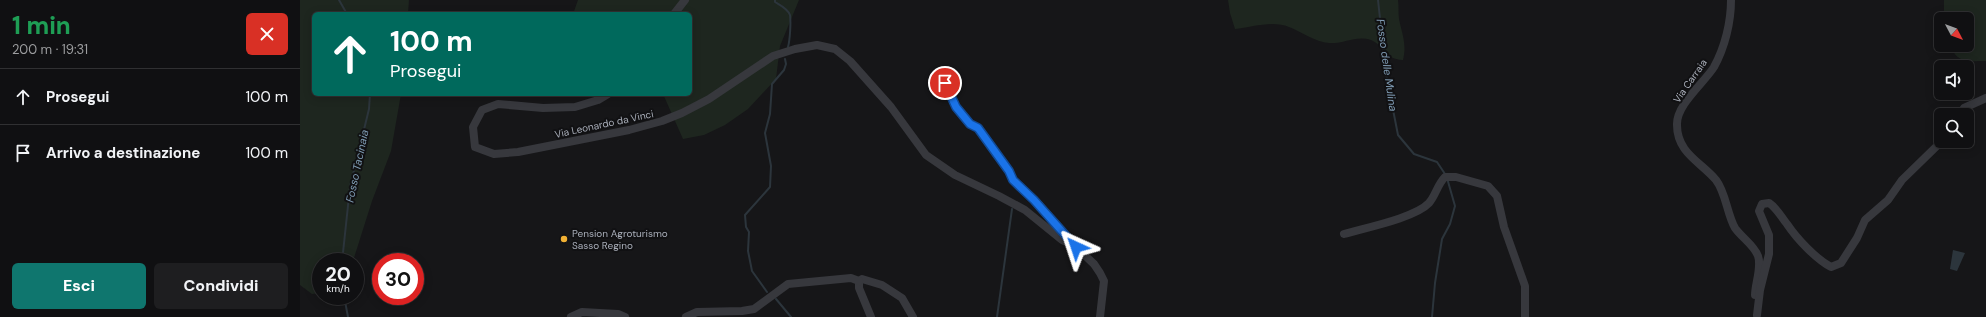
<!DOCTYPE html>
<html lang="it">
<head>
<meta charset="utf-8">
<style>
	:root { --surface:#101012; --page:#1e1e20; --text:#f1f3f6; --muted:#9c9d9f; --line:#303032; --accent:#0f766e }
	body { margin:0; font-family:"DM Sans",sans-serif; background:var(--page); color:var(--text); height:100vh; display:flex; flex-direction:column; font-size:15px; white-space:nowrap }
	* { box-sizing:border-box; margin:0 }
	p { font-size:13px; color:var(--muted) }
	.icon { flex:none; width:22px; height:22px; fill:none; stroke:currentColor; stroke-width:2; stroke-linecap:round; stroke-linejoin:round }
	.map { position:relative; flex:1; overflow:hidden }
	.panel { display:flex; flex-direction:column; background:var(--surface); width:300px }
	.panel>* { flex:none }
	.guide { position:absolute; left:12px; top:12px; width:380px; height:84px; border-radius:6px; box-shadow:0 2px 10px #0003,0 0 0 1px var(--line); background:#00695c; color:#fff; overflow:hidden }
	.needle { width:26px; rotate:131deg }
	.controls { position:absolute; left:1634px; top:12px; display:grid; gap:8px }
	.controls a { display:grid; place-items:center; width:40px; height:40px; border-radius:6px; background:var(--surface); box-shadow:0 2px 10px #0003,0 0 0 1px var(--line); font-size:20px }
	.speed { position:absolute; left:12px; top:253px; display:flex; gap:8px; font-size:20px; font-weight:700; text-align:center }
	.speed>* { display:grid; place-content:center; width:52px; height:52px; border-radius:50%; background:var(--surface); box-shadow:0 2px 10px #0003,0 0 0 1px var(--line); line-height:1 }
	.speed small { font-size:10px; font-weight:400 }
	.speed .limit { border:6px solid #d22; background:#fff; color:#111 }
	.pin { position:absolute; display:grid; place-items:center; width:34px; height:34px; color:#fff; margin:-17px; border:2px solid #fff; border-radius:50%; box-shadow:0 1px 4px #0007 }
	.me { position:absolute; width:44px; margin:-22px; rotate:318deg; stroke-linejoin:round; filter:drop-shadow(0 0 3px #0008) }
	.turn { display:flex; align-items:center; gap:14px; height:84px; padding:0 12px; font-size:18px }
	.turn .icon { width:52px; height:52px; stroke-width:2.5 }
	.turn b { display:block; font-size:28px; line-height:34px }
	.round { display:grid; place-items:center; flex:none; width:42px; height:42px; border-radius:6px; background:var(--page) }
	.head { display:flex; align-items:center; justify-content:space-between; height:68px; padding:0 12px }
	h1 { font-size:24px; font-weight:800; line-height:30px; color:#1e9e55 }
	.action { display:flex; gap:8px; margin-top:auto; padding:8px 12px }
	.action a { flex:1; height:46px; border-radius:6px; background:var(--accent); color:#fff; font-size:16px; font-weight:800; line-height:46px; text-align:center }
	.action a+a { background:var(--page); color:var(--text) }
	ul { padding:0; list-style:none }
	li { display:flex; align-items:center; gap:12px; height:56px; padding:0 12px; border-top:1px solid var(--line) }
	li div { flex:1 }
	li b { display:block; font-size:15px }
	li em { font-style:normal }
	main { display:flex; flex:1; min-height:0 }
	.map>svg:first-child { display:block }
	.green { fill:#1e261f }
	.water { fill:#2c353c }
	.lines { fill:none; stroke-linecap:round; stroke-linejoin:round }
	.stream { stroke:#2c353c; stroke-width:2 }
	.minor { stroke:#37383d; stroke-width:8 }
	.route-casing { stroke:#114b97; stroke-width:10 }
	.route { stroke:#1a73e8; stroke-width:7 }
	.poi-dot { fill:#f2b134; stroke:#111113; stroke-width:1.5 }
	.labels { text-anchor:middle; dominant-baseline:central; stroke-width:4; stroke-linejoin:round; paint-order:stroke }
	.street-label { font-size:10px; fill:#a8adb8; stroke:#111113 }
	.poi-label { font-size:10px; fill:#a8adb8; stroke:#111113; text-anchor:start }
	.water-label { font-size:11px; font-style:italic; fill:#7f9bb3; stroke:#111113 }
</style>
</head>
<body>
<main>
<section class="panel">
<div class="head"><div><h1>1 min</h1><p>200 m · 19:31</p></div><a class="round" style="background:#d93025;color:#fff"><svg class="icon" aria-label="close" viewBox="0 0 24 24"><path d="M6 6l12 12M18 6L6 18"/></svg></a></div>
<ul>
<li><svg class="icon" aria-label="ahead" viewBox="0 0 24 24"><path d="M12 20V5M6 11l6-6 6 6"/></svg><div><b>Prosegui</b></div><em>100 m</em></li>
<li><svg class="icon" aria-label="arrive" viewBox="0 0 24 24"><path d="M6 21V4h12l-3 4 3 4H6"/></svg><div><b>Arrivo a destinazione</b></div><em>100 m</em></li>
</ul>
<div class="action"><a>Esci</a><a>Condividi</a></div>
</section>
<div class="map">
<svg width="1686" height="317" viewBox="0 0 1686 317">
	<rect width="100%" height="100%" fill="#161618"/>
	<g class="green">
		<polygon points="0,0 109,0 108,14 14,14 14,94 101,94 91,151 72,201 53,261 21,262 21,293 12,294 0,285"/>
		<polygon points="278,0 499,0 480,46 476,79 448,109 425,125 404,135 383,139 363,94 390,94 390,14 273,14"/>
		<path d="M928,0H1098C1099,6 1098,13 1099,19C1102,34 1107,44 1103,60C1083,59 1085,46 1071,40C1056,35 1044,44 1029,43C1015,42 1002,32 989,27C973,20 952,27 935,29L930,13Z"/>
		<path d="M1644,0H1686V61C1669,61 1657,64 1650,45H1667V19H1644Z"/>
	</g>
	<polygon class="water" points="1653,250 1665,253 1657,271 1650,269"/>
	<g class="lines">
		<g class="stream">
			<polyline points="39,0 47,14"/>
			<path d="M475,0V2C480,5 488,9 490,15C491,22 490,40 488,47"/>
			<polyline points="1078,0 1086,74 1098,135 1114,154 1137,162 1145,174"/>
			<polyline points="42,262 50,187 69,109 70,94"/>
			<polyline points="467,292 452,271 448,251 449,232 446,227 445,215 470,187 471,166 465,133 470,114 472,84 484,70 486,64 485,59"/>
			<polyline points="44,296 48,317"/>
			<polyline points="476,299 491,317"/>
			<polyline points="697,317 712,209"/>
			<polyline points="1132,317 1135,283 1142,239 1150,224 1155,206 1147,178"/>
		</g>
		<g class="minor">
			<path d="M1431,0C1431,22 1425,47 1414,67C1404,83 1376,105 1377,125C1377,153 1401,162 1416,180C1426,193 1427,214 1435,228C1442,238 1454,245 1458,256C1462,267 1455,284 1455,295"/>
			<polyline points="374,14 385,0"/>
			<polyline points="645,83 656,107 670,124 678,128 709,171 713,180 734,199 776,247 794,264 800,273 804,281 800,317"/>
			<polyline points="308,94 298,100 275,107 243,108 198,104 182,110 173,127 175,147 194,154 218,152 329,130 362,121 382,113 409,99 473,56 495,49 517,45 535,49 550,61 591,107 626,155 655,175 699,196 725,210 762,240 776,247"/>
			<polyline points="1660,115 1664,108 1686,98"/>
			<path d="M1044,234C1064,228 1115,218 1129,203C1136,195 1137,185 1145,177H1156L1188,186L1197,196L1204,227L1225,286V317"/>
			<polyline points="559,281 562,279 582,285 602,298 613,317"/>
			<polyline points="559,281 559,288 571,317"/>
			<path d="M1457,315L1460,290L1469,254V235L1459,211L1462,204L1469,203C1477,208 1481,217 1487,224C1497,239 1516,259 1531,267L1541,263L1557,238L1565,220L1588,200L1602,180L1642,141"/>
			<polyline points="271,317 282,312 318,314 325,317"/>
			<polyline points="386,317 397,312 442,311 454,309 488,284 551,278 559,281"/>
		</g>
	</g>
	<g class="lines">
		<g class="route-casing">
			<polyline id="route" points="645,83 656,107 670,124 678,128 709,171 713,180 734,200 776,247"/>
		</g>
		<use href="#route" class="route"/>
	</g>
	<circle class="poi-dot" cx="264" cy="239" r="4"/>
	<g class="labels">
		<g class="street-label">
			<text transform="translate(1390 81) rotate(-55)">Via Carraia</text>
			<text transform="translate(304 124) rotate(-12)">Via Leonardo da Vinci</text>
		</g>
		<g class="poi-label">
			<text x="272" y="233">Pension Agroturismo<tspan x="272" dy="12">Sasso Regino</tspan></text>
		</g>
		<g class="water-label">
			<text transform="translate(1087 65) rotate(82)">Fosso delle Mulina</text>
			<text transform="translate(57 166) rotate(-78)">Fosso Tacinaia</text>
		</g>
	</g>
</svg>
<div class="controls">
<a><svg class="needle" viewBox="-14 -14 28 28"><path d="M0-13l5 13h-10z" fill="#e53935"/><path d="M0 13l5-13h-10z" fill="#9c9d9f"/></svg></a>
<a><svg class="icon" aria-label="sound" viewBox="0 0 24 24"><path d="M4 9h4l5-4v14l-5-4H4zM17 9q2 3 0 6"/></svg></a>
<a><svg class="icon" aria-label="search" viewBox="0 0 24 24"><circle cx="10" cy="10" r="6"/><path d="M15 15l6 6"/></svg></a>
</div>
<div class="speed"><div>20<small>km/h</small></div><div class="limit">30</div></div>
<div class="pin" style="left:645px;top:83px;background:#d93025"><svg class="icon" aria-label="arrive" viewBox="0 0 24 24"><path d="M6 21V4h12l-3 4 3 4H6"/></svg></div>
<svg class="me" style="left:776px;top:247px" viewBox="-20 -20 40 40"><path d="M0-17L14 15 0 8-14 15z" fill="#1a73e8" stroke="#fff" stroke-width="4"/></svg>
<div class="guide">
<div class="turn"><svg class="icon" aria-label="ahead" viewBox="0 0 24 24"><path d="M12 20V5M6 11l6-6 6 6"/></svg><div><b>100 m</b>Prosegui</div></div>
</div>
</div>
</main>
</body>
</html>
